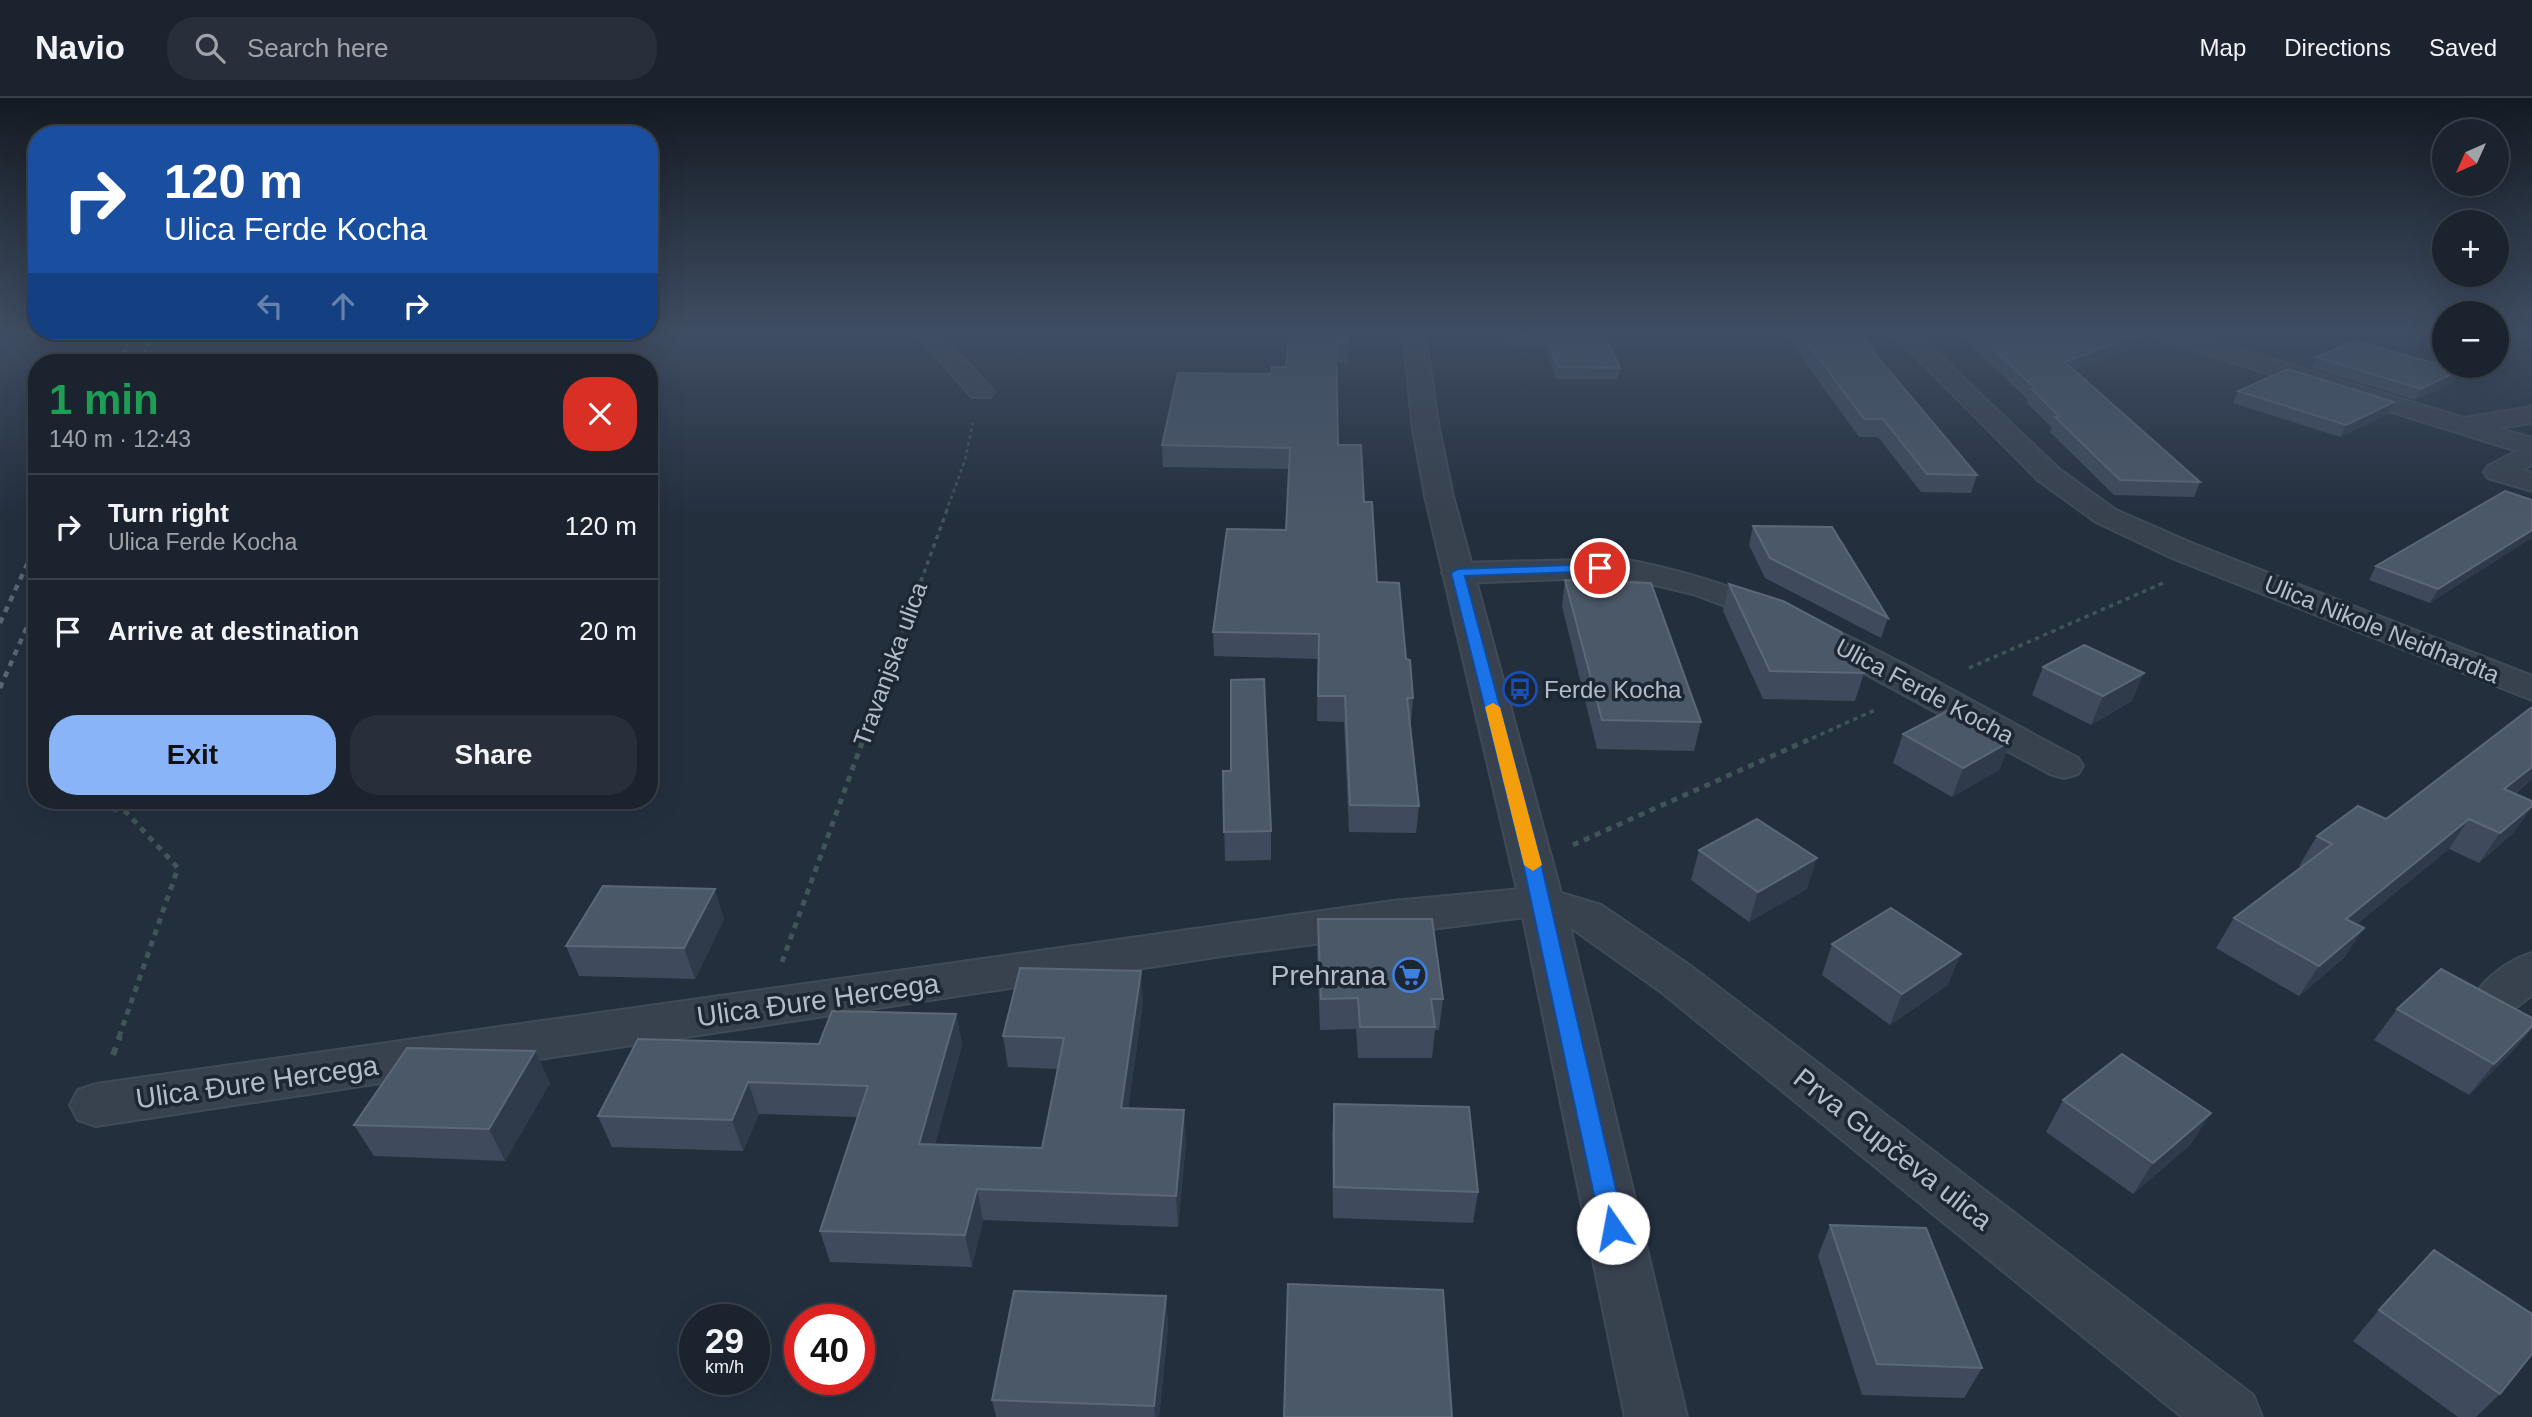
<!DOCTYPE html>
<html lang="en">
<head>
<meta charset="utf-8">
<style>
	:root { --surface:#1b232e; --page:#282f3a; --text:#f1f3f6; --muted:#a0a4aa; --line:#39404a; --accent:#8ab4f8 }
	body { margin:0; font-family:Helvetica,sans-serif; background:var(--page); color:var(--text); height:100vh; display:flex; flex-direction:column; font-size:26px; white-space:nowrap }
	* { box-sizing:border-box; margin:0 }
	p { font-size:23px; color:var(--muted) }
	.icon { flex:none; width:38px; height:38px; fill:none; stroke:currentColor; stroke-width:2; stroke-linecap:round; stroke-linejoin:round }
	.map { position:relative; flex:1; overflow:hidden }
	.side { position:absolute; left:28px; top:256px; width:630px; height:455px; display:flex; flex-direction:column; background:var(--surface); border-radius:28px; box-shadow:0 7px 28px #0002,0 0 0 2px var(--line) }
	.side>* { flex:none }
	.guide { position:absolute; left:28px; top:28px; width:630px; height:214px; border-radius:28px; box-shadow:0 7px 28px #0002,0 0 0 2px var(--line); background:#1a4fa0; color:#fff; overflow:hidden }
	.needle { width:46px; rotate:225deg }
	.tools { position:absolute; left:2432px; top:21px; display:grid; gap:14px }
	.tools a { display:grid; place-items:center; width:77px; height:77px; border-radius:50%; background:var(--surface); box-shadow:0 7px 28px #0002,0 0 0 2px var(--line); font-size:35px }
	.speed { position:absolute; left:679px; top:1206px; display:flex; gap:14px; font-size:35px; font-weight:700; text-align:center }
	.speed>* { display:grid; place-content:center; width:91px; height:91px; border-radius:50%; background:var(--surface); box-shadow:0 7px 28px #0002,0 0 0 2px var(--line); line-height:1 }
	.speed small { font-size:18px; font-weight:400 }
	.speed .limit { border:10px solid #d22; background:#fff; color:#111 }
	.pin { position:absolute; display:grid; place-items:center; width:60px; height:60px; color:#fff; margin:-30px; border:4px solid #fff; border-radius:50%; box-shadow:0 2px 7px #0007 }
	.me { position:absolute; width:77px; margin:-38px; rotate:348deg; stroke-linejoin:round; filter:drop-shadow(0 0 5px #0008) }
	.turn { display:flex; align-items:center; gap:24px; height:147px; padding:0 21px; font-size:32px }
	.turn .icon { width:91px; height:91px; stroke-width:2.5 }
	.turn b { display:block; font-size:49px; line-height:60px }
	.lanes { display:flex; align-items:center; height:66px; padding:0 21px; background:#0003; justify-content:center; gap:35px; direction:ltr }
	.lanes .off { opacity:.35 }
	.round { display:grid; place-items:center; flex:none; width:74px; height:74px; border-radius:28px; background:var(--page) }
	.summary { display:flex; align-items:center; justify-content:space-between; height:119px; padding:0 21px }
	h1 { font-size:42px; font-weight:700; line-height:52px; color:#1e9e55 }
	.button { display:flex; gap:14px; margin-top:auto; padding:14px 21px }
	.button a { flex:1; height:80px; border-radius:28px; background:var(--accent); color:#111; font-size:28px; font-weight:700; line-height:80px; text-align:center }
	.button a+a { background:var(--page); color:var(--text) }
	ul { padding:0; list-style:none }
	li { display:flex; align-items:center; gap:21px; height:105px; padding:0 21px; border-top:2px solid var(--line) }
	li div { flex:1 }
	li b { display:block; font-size:26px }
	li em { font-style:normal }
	header { display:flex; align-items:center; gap:42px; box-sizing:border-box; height:98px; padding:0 35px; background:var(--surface); border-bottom:2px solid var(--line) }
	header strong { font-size:33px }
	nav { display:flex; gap:38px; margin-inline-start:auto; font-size:24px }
	.search { width:490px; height:63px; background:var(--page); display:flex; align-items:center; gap:18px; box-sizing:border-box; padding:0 24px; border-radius:28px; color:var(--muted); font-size:26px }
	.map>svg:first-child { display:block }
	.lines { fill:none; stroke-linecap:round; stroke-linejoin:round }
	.minor-casing { stroke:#414a57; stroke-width:4 }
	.tertiary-casing { stroke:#414a57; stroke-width:4 }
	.path-far3 { stroke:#3f5557; stroke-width:2.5; stroke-dasharray:3.5 3.5; stroke-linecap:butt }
	.path-far2 { stroke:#3f5557; stroke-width:3.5; stroke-dasharray:4.5 4.5; stroke-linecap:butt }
	.path-far1 { stroke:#3f5557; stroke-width:5; stroke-dasharray:6 6; stroke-linecap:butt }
	.path { stroke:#3f5557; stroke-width:6; stroke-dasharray:8 8; stroke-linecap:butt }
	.minor { fill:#38414e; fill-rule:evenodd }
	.tertiary { fill:#38414e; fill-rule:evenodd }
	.rail-far1 { stroke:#5a6575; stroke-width:3.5; stroke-dasharray:4.5 4.5; stroke-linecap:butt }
	.rail { stroke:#5a6575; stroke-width:4.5; stroke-dasharray:6 6; stroke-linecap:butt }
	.wall { fill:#3f4b5c }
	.shaded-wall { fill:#2f3b4b }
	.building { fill:#4b5868; stroke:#5c6777; stroke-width:2 }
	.route { fill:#1a73e8; stroke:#114b97; stroke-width:2 }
	.slow { fill:#f59e0b }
	.labels { text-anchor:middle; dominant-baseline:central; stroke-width:7; stroke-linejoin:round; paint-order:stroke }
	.street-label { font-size:24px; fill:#b4bcc9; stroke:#1d2633 }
	.poi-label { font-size:24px; fill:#b4bcc9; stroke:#1d2633; text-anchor:start }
	.near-poi-label { font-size:28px; fill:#b4bcc9; stroke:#1d2633; text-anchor:end }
	.near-street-label { font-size:28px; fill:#b4bcc9; stroke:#1d2633 }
</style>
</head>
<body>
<header>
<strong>Navio</strong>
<div class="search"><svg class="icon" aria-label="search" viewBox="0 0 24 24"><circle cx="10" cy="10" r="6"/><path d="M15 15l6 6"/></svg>Search here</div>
<nav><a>Map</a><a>Directions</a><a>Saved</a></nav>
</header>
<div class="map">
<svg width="2532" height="1319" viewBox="0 0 2532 1319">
	<rect width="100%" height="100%" fill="#242f3e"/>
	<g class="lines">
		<g class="minor-casing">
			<g id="minor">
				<polygon points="915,235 939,235 990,289 994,294 990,299 972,299"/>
				<polygon points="1892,235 1916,235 2059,371 2116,412 2194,446 2532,578 2532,602 2172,460 2096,424 2039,383"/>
				<polygon points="2152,235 2186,235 2464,320 2532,309 2532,325 2498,330 2532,340 2532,367 2522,372 2532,375 2532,393 2488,380 2484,374 2488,368 2517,353 2155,240"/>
				<path d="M1622,461C1787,490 1931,583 2078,660L2083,668L2078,676L2064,680L2050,676L1777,528L1693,496L1622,479L1458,485L1447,482L1442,475L1447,468L1458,465Z"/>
				<polygon points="1542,789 1557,793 1564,804 1557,815 1229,857 96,1028 78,1022 70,1007 78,992 96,986 1393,803"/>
				<path d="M2532,855V897C2512,913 2506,920 2480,912L2473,900C2485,879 2509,862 2532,855Z"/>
			</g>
		</g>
		<g class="tertiary-casing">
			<polygon id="tertiary" points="1403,235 1425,235 1439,331 1453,398 1561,795 1601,807 1692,869 2253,1297 2262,1319 2182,1319 1660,893 1570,829 1687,1319 1625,1319 1520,804 1425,398 1413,331"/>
		</g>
		<polyline class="path-far3" points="946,414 965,362 973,325"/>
		<g class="path-far2">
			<polyline points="1969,570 2163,485"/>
			<polyline points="862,644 947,412"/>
			<polyline points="1804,644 1875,612"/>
		</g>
		<g class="path-far1">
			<polyline points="77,702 126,714 178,770 119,939"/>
			<polyline points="1573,747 1808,642"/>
			<polyline points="782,864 863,642"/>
		</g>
		<polyline class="path" points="113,957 120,938"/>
		<use href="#minor" class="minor"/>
		<use href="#tertiary" class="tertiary"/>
		<g class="rail-far1">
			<polyline points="120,264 133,235"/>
			<polyline points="140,264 153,235"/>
		</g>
		<g class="rail">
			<polyline points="0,525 37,445"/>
			<polyline points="0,590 37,506"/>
		</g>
	</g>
	<g class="wall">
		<polygon points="1289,235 1349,245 1348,265 1337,265 1338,347 1364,404 1377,484 1406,561 1413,600 1411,625 1410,625 1419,708 1416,735 1349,734 1344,624 1317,623 1318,561 1214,558 1213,534 1286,432 1289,371 1163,369 1162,347 1271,276 1286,269"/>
		<polygon points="1502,235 1604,235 1620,270 1618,281 1556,281 1545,249 1506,249"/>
		<polygon points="1784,235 1859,235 1873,250 1872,252 1977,377 1971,395 1921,394 1878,339 1859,339"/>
		<polygon points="1958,235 2130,235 2138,237 2133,250 2074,272 2200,384 2194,399 2114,397 2050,334 2052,330 2027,305 2028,302"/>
		<polygon points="2316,259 2454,284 2415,302 2311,270"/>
		<polygon points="2238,293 2388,316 2340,339 2233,305"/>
		<polygon points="2505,393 2430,505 2369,482 2376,468"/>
		<polygon points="1753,428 1888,520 1881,540 1765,480 1749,447"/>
		<polygon points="1565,482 1701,624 1694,653 1597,651 1562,508"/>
		<polygon points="1729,486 1864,575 1855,603 1763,601 1723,513"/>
		<polygon points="2043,569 2132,603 2091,627 2032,597"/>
		<polygon points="2532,609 2532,681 2515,696 2532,703 2532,709 2514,734 2479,765 2449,751 2357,826 2344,860 2299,898 2216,850 2234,820 2301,769 2299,768 2317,738 2386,721"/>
		<polygon points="1903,636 2011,643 1999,672 1952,699 1893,665"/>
		<polygon points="1223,673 1231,673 1271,733 1271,762 1225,763"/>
		<polygon points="1699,752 1807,791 1749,824 1691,782"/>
		<polygon points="724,821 695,881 579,878 566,848"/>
		<polygon points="1318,821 1443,901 1439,932 1435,932 1432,960 1358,960 1356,931 1320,932 1317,851"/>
		<polygon points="1832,846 1948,887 1890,927 1822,877"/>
		<polygon points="1143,904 1128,1011 1186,1044 1178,1129 983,1122 972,1169 830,1164 820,1133 858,1019 759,1016 743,1053 612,1049 598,1018 819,946 956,916 962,947 935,1046 1042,1050 1057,971 1008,969 1003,938"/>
		<polygon points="2397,911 2532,920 2532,930 2512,954 2469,997 2374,942"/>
		<polygon points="550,985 505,1063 374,1058 354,1027"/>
		<polygon points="2063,1002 2191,1046 2133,1096 2046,1034"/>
		<polygon points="1334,1006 1478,1094 1473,1125 1333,1120 1332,1037"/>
		<polygon points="1830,1127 1982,1270 1964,1300 1862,1297 1818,1158"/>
		<polygon points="1166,1198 1168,1229 1159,1319 996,1319 992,1302"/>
		<polygon points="2379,1212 2500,1296 2476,1319 2458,1319 2353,1243"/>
	</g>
	<g class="shaded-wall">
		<polygon points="2138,237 2133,250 2060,278 2065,264"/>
		<polygon points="2460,272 2454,284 2415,302 2421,291"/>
		<polygon points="2394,304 2388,316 2340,339 2346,327"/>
		<polygon points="2532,432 2532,440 2430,505 2438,491"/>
		<polygon points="2144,575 2132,603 2091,627 2103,598"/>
		<polygon points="2011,643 1999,672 1952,699 1963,670"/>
		<polygon points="2532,669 2532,681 2484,720 2504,691"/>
		<polygon points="2532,708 2532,709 2514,734 2479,765 2500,735"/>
		<polygon points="2469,721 2449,751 2327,851 2346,821"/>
		<polygon points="1817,760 1807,791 1749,824 1758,794"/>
		<polygon points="715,791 724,821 695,881 684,850"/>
		<polygon points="2364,830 2344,860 2299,898 2319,868"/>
		<polygon points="1961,856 1948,887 1890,927 1902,896"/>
		<polygon points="1141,873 1143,904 1124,1042 1121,1010"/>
		<polygon points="956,916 962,947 927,1077 919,1046"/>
		<polygon points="2532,928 2512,954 2469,997 2494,966"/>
		<polygon points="535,953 550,985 505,1063 489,1031"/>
		<polygon points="748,984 759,1016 743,1053 732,1022"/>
		<polygon points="1184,1012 1186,1044 1178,1129 1176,1098"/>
		<polygon points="2211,1015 2191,1046 2133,1096 2153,1065"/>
		<polygon points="977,1091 983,1122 972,1169 965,1137"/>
		<polygon points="1166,1198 1168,1229 1159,1319 1155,1319 1154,1308"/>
	</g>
	<g class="building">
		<polygon points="1289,235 1348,235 1349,245 1336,245 1338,347 1361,347 1364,404 1372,404 1377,484 1399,485 1406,561 1410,562 1413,600 1407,600 1419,708 1350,707 1345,598 1318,598 1319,536 1213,534 1227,431 1286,432 1290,350 1162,347 1178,275 1271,276 1272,269 1286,269"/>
		<polygon points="1507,235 1604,235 1620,270 1558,269 1547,238 1507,238"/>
		<polygon points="1800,235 1859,235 1873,250 1870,250 1977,377 1927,376 1883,321 1864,321"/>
		<polygon points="1976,235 2130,235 2138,237 2065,264 2200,384 2120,382 2055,319 2060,319 2032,291 2036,291"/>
		<polygon points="2354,243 2460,272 2421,291 2316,259"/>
		<polygon points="2288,271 2394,304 2346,327 2238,293"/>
		<polygon points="2505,393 2532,402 2532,432 2438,491 2376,468"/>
		<polygon points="1753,428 1832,429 1888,520 1770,460"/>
		<polygon points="1565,482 1651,485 1701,624 1602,622"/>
		<polygon points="1729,486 1783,503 1841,534 1864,575 1770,573"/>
		<polygon points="2084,547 2144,575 2103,598 2043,569"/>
		<polygon points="1264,581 1271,733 1224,734 1223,673 1231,673 1231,582"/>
		<polygon points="2532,609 2532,669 2504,691 2532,703 2532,708 2500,735 2469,721 2346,821 2364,830 2319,868 2234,820 2332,746 2317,738 2358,708 2386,721"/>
		<polygon points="1951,611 2011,643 1963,670 1903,636"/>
		<polygon points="1757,721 1817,760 1758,794 1699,752"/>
		<polygon points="603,788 715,791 684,850 566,848"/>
		<polygon points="1891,810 1961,856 1902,896 1832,846"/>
		<polygon points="1318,821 1432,821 1443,901 1431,901 1435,929 1360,929 1358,900 1321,901"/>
		<polygon points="1020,870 1141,873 1121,1010 1184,1012 1176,1098 977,1091 965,1137 820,1133 868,988 748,984 732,1022 598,1018 638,941 819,946 832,913 956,916 919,1046 1042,1050 1064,940 1003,938"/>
		<polygon points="2441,871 2532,920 2532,928 2494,966 2397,911"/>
		<polygon points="407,950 535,953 489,1031 354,1027"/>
		<polygon points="2122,956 2211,1015 2153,1065 2063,1002"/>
		<polygon points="1334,1006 1469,1009 1478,1094 1334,1089"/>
		<polygon points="1830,1127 1926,1130 1982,1270 1877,1266"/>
		<polygon points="2434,1152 2532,1216 2532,1256 2500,1296 2379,1212"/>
		<polygon points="1288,1186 1443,1192 1452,1319 1284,1319"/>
		<polygon points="1014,1193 1166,1198 1154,1308 992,1302"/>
	</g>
	<linearGradient id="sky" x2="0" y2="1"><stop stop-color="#141a22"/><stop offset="0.56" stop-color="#3f4d63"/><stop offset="1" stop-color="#3f4d63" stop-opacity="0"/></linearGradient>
	<rect width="2532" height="419" fill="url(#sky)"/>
	<polygon class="route" points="1600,466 1607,470 1605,473 1465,478 1537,747 1625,1130 1621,1137 1613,1140 1605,1137 1601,1130 1519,747 1451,475 1458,471"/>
	<polygon class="slow" points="1493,605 1500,609 1542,767 1533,773 1524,767 1485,609"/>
	<defs>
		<g id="bus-ring" transform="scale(1.75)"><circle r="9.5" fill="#1d2633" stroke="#1a4fb4" stroke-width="1.5"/><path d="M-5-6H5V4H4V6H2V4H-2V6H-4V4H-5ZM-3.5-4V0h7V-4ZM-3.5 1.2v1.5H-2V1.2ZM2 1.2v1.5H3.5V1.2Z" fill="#1a4fb4"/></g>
		<g id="supermarket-ring" transform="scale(1.75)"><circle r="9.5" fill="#1d2633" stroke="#3f7fe0" stroke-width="1.5"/><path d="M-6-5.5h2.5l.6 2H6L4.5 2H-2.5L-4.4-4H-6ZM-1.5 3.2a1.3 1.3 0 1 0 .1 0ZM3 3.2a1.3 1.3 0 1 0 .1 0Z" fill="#3f7fe0"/></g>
	</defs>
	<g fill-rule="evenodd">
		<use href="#bus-ring" x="1520" y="591"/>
		<use href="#supermarket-ring" x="1410" y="877"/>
	</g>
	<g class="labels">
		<g class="street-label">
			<text transform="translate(2382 531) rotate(22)">Ulica Nikole Neidhardta</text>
			<text transform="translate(890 566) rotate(-70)">Travanjska ulica</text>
			<text transform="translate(1925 593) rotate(28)">Ulica Ferde Kocha</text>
		</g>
		<g class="poi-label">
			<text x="1544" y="591">Ferde Kocha</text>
		</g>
		<g class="near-poi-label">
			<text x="1386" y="877">Prehrana</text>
		</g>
		<g class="near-street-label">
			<text transform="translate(818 902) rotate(-8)">Ulica Đure Hercega</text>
			<text transform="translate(257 984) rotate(-8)">Ulica Đure Hercega</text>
			<text transform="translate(1893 1051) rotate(38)">Prva Gupčeva ulica</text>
		</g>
	</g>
</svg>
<div class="tools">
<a><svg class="needle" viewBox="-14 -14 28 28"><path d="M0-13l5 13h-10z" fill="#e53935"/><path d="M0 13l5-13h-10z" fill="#a0a4aa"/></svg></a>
<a>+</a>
<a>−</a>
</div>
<div class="speed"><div>29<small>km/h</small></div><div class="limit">40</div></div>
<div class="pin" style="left:1600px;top:470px;background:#d93025"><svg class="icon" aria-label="arrive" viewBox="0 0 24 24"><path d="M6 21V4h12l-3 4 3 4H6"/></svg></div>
<svg class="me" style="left:1613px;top:1130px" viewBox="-20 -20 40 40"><circle r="19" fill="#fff"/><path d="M0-13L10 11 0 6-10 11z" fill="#1a73e8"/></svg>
<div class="guide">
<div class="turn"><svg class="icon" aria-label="right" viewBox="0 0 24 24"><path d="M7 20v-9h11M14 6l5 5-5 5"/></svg><div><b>120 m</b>Ulica Ferde Kocha</div></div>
<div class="lanes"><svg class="icon off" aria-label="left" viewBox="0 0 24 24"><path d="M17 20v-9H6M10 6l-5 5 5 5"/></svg><svg class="icon off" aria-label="ahead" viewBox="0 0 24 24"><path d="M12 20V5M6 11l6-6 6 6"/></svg><svg class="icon" aria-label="right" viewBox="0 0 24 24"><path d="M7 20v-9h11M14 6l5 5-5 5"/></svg></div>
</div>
<section class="side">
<div class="summary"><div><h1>1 min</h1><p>140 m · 12:43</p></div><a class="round" style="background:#d93025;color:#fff"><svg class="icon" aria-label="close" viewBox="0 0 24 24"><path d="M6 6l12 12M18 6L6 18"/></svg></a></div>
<ul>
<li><svg class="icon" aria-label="right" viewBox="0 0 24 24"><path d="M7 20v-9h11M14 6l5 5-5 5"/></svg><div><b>Turn right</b><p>Ulica Ferde Kocha</p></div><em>120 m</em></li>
<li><svg class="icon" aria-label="arrive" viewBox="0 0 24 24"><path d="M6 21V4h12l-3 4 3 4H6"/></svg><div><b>Arrive at destination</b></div><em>20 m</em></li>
</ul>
<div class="button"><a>Exit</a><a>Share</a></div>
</section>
</div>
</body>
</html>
